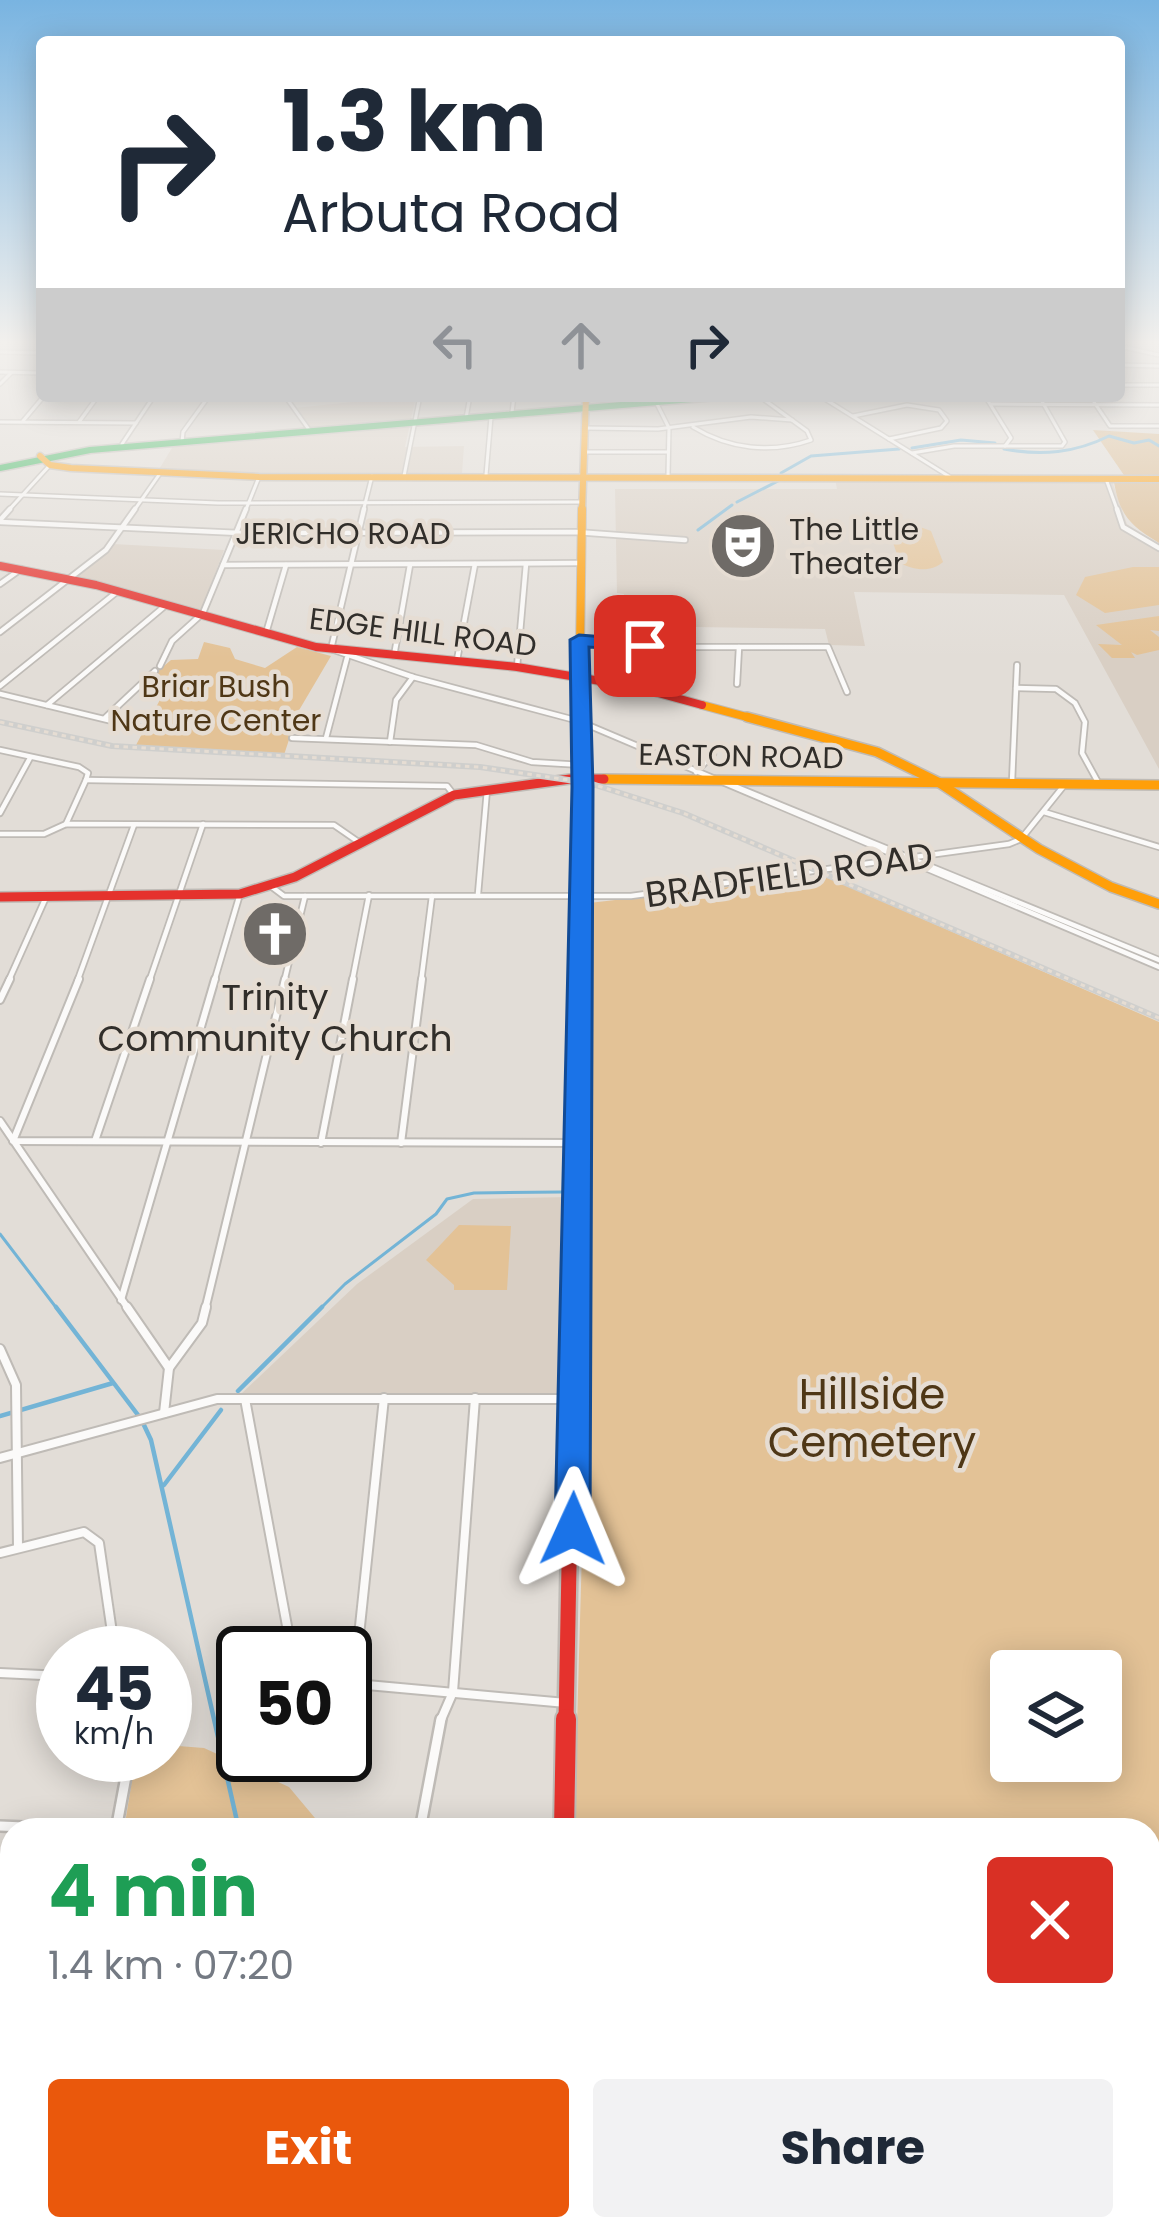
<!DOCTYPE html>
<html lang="en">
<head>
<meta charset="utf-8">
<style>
	:root { --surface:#fff; --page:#f2f2f3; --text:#1f2937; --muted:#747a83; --accent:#ea580c }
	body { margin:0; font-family:Poppins,sans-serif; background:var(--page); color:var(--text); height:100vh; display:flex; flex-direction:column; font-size:45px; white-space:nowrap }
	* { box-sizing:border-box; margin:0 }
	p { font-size:39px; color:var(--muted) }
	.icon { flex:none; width:66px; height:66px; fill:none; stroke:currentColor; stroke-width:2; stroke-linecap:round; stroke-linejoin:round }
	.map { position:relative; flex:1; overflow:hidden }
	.side { position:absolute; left:0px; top:1818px; width:1161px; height:423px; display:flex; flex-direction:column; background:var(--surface); border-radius:36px 36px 0 0; box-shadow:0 6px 30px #0003 }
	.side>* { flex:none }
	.top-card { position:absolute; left:36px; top:36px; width:1089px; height:366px; border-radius:12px; box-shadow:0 6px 30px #0003; background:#fff; color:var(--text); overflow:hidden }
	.tools { position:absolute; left:990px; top:1650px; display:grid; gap:24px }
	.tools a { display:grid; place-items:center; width:132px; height:132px; border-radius:12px; background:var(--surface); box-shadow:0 6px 30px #0003; font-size:60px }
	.speed { position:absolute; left:36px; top:1626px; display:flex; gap:24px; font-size:60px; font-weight:700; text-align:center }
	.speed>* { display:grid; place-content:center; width:156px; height:156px; border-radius:50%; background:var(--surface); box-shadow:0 6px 30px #0003; line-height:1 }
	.speed small { font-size:30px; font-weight:400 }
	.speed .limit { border:6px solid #111; border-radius:18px; background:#fff; color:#111 }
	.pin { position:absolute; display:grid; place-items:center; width:102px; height:102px; color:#fff; margin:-51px; border-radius:24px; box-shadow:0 6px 18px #0006 }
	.me { position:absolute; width:132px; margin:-66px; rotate:1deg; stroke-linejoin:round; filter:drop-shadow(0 0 9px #0008) }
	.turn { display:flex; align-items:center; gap:42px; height:252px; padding:0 48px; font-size:54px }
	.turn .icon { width:156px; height:156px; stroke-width:2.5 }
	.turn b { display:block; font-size:84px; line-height:102px }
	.lanes { display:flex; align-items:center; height:114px; padding:0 48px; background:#0003; justify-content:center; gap:60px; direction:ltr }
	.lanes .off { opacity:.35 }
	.round { display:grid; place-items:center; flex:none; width:126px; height:126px; border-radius:12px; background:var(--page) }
	.head { display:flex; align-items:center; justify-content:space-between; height:204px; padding:0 48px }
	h1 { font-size:72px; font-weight:700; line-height:90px; color:#1e9e55 }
	.cta { display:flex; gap:24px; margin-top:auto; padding:24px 48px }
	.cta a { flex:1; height:138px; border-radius:12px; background:var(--accent); color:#fff; font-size:48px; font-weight:700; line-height:138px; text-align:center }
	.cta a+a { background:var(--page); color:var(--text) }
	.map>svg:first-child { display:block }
	.built { fill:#d9cfc4 }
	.green { fill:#e3c296; fill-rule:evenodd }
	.forest { fill:#dbb98c }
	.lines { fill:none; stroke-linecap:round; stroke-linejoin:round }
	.stream-far1 { stroke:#73b4d6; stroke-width:3 }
	.stream { stroke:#73b4d6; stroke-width:4.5 }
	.street-far4-casing { stroke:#bfbbb6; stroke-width:6 }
	.street-far3-casing { stroke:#bfbbb6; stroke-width:8 }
	.street-far2-casing { stroke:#bfbbb6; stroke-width:10 }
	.street-far1-casing { stroke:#bfbbb6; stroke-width:12 }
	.street-casing { stroke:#bfbbb6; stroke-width:14 }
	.fast-casing { stroke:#bfbbb6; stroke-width:9 }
	.slow-far2-casing { stroke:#bfbbb6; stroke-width:9 }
	.slow-far1-casing { stroke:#bfbbb6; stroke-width:10 }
	.slow-casing { stroke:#bfbbb6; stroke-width:12 }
	.jam-far4-casing { stroke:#bfbbb6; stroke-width:10 }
	.jam-far3-casing { stroke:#bfbbb6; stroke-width:12 }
	.jam-far2-casing { stroke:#bfbbb6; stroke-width:16 }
	.jam-far1-casing { stroke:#bfbbb6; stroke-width:20 }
	.jam-casing { stroke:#bfbbb6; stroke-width:24 }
	.street-far4 { stroke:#fbfaf9; stroke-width:3 }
	.street-far3 { stroke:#fbfaf9; stroke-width:4.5 }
	.street-far2 { stroke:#fbfaf9; stroke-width:6 }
	.street-far1 { stroke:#fbfaf9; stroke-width:8 }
	.street { stroke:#fbfaf9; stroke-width:9 }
	.fast { stroke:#30b455; stroke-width:6 }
	.slow-far2 { stroke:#ff9f0a; stroke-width:6 }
	.slow-far1 { stroke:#ff9f0a; stroke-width:8 }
	.slow { stroke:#ff9f0a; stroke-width:9 }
	.jam-far4 { stroke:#e5322d; stroke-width:8 }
	.jam-far3 { stroke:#e5322d; stroke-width:9 }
	.jam-far2 { stroke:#e5322d; stroke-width:12 }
	.jam-far1 { stroke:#e5322d; stroke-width:15 }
	.jam { stroke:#e5322d; stroke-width:20 }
	.rail-casing { stroke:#cfcfcd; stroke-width:6 }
	.rail { stroke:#e6ddd3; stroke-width:3; stroke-dasharray:4.5; stroke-linecap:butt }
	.street-bridge-casing { stroke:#bfbbb6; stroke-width:8; stroke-linecap:butt }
	.street-bridge { stroke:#fbfaf9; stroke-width:4.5 }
	.route { fill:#1a73e8; stroke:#114b97; stroke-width:3 }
	.labels { text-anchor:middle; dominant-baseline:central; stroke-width:9; stroke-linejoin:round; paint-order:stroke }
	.far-poi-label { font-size:30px; fill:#312e2a; stroke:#e6ddd3; text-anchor:start }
	.far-street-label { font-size:30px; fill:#312e2a; stroke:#e6ddd3 }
	.far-park-label { font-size:30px; fill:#4f3716; stroke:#e6ddd3 }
	.street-label { font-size:36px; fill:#312e2a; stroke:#e6ddd3 }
	.poi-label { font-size:36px; fill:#312e2a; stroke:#e6ddd3 }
	.near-park-label { font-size:42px; fill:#4f3716; stroke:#e6ddd3 }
</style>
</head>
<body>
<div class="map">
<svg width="1159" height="2239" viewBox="0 0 1159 2239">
	<rect width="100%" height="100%" fill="#e2ddd7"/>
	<g class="built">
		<polygon points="381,399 415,401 405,447 464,446 462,473 257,475 158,471 175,443 308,427 295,408"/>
		<polygon points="835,479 1112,481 1127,524 1159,545 1159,769 1064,595 854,592 865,646 829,645 825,629 623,626 624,594 617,593 615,489 837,489"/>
		<polygon points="113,544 224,550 201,611 194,611 75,578"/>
		<polygon points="570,1197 567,1396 241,1394 357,1284 473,1199"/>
	</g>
	<g class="green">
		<path d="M904,521L931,531L943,562C931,573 913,570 900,563L888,528Z"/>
		<polygon points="1133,567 1159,567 1159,605 1105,613 1076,595 1085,577"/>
		<polygon points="1159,616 1159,631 1150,630 1159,637 1159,650 1137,655 1131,652 1135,658 1112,658 1098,644 1122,645 1096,625"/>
		<polygon points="204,642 230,648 235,659 265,668 297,647 331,656 298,712 284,755 135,747 163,694 141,685 171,660 198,659"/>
		<path d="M824,876L1159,1022V2239H556L557,2229H1149V1830H574L587,1377L589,903ZM1011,1671H1101V1761H1011Z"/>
		<polygon points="459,1225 511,1226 507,1290 454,1290 454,1285 426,1260"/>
		<polygon points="165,1745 204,1748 289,1787 325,1830 124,1830 136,1755 165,1755"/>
		<polygon points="144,2229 449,2229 448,2239 144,2239"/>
	</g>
	<g class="forest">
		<path d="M1093,430L1159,434V543C1130,525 1120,516 1114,482L1128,481Z"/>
		<polygon points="1149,2013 1159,2015 1159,2239 564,2239 564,2229 1149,2229"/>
	</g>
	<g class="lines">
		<g class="stream-far1">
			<polyline points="912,448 961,440 995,443"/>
			<path d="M1004,449C1042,456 1075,453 1109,436L1134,443L1149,440L1159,446"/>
			<polyline points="781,473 811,456 899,449"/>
			<polyline points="737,502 778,481"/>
			<polyline points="698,530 732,505"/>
			<polyline points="0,1234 58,1310"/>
			<polyline points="319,1310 345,1284 436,1214 447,1199 474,1193 562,1192"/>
		</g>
		<g class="stream">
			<polyline points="56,1307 138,1415"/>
			<polyline points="238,1391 322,1307"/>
			<polyline points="0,1416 113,1383"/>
			<polyline points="143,1423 151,1440 239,1830"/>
			<polyline points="164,1485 221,1410"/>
			<polyline points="333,2229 335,2239"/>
		</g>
		<g class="street-far4-casing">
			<g id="street-far4">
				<polyline points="1119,346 1159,355"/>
				<polyline points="0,352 42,353"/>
				<polyline points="1119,365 1159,366"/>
				<polyline points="0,372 42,373"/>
				<polyline points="0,384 11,373"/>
				<polyline points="1119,385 1159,385"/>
				<polyline points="285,396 310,431"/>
				<polyline points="820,396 950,477"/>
				<polyline points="985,396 1011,438 1005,446"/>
				<polyline points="1090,396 1110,426 1159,426"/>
				<polyline points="655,400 669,428 668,476"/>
				<polyline points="992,404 1159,405"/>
				<polyline points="512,412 514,396"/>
				<polyline points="853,416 907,405 939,410 947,421 941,428 889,439"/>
				<polyline points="466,418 470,396"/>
				<polyline points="23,421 44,396"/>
				<polyline points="0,422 136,423"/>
				<polyline points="79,422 98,396"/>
				<path d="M693,427C729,449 771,454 811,440L807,431L759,396"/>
				<polyline points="586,428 658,429 751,417 792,420"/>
				<polyline points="182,442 183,432 209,396"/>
				<polyline points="122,444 154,396"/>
				<polyline points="585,452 667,452"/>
				<polyline points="912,453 954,446 1062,446 1065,442 1039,396"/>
				<polyline points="486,475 491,417"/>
				<polyline points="404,476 420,396"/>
				<polyline points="1106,479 1118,512"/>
				<polyline points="0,494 218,503 583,502"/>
				<polyline points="7,512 50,465"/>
				<polyline points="133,512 161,472"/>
				<polyline points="245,512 259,477"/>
				<polyline points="363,512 372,476"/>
			</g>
		</g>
		<g class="street-far3-casing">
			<g id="street-far3">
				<polyline points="364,509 331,649 413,677 575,720"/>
				<polyline points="1117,509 1123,527 1159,548"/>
				<polyline points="0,520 10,509"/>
				<polyline points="0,522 240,533 576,532 685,540"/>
				<polyline points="223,565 581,563"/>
				<polyline points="0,584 21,569"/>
				<polyline points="0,632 106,550 135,509"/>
				<polyline points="266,633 286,565"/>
				<polyline points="579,641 657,647 828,647 847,692"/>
				<polyline points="394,656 410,565"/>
				<polyline points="457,660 475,564"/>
				<polyline points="639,664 645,646"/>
				<polyline points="160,666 172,641 203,613 246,509"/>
				<polyline points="517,667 526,564"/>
				<polyline points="737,684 739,647"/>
				<polyline points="0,686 118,591"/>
				<polyline points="1016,688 1056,689 1075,703 1085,722 1082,753 1099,784"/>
				<polyline points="0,694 141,728"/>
				<polyline points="47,705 166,605"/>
				<polyline points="105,718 155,671"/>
				<polyline points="588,725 1159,967"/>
				<polyline points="292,738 476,745 532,762 582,765"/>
				<polyline points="326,738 347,658"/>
				<polyline points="390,742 396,700 413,677"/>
				<polyline points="0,750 79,767 88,773 86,780"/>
				<polyline points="696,772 713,754"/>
				<polyline points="86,780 447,786 454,795"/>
				<polyline points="1012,782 1017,665"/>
				<polyline points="727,783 1159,960"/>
				<polyline points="1044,812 1159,847"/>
				<polyline points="0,813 30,758"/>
				<polyline points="66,824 86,780"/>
				<polyline points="0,834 44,834 66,824 334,825 360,843"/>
				<polyline points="272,887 284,896 631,896 1009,844 1021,839 1066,783"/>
				<polyline points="478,894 487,790"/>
				<polyline points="8,982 47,895"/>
				<polyline points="77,982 134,825"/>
				<polyline points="149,982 203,824"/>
				<polyline points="214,982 240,894"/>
				<polyline points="284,982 305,896"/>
				<polyline points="352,982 369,895"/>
				<polyline points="421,982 432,896"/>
			</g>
		</g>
		<g class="street-far2-casing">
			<g id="street-far2">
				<polyline points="79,979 13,1141 577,1143"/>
				<polyline points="0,1000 10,979"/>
				<polyline points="0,1121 129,1310"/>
				<polyline points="95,1141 150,979"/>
				<polyline points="321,1143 353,979"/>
				<polyline points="401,1143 422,979"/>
				<polyline points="121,1300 215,979"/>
				<polyline points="205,1310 285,979"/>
			</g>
		</g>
		<g class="street-far1-casing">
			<g id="street-far1">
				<polyline points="127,1307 169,1368"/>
				<polyline points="0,1349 16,1385 18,1547"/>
				<polyline points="245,1399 292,1653"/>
				<polyline points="164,1413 169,1368 202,1323 206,1307"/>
				<polyline points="0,1458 217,1399 575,1399"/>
				<polyline points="0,1553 84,1532 99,1543 115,1653"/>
				<polyline points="0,1673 63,1676"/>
				<polyline points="345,1683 566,1703"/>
				<polyline points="354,1683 384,1398"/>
				<polyline points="440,1722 453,1692 475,1398"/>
			</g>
		</g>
		<g class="street-casing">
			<g id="street">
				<polyline points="0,1826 99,1830"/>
				<polyline points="116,1830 130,1755"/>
				<polyline points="420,1830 441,1719"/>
				<polyline points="0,2031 12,2031"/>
				<polyline points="0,2213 12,2208"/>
				<polyline points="22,2229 24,2239"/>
			</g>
		</g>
		<g class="fast-casing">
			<polyline id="fast" points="0,468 90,450 728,396"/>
		</g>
		<g class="slow-far2-casing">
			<g id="slow-far2">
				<polyline points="40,456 50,465 71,468 259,477 1159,479"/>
				<polyline points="582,512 586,396"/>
			</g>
		</g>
		<g class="slow-far1-casing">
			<g id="slow-far1">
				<polyline points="702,705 758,720"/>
				<polyline points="579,720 582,509"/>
			</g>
		</g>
		<g class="slow-casing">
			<g id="slow">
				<polyline points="579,717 580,952"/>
				<polyline points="747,717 877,752 938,782 1039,849 1111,887 1159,904"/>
				<polyline points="604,779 1159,785"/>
			</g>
		</g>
		<g class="jam-far4-casing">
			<polyline id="jam-far4" points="0,566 96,585 316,647 517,667 636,687 702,705"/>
		</g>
		<g class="jam-far3-casing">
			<g id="jam-far3">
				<polyline points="0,897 240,894 295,877 454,795 570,779 604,779"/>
				<polyline points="579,982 580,952"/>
			</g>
		</g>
		<g class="jam-far2-casing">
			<polyline id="jam-far2" points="573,1310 580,979"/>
		</g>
		<g class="jam-far1-casing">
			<polyline id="jam-far1" points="566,1722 574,1307"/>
		</g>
		<g class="jam-casing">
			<g id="jam">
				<polyline points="564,1830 566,1719"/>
				<polyline points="540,2239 541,2229"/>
			</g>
		</g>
		<use href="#street-far4" class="street-far4"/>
		<use href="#street-far3" class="street-far3"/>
		<use href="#street-far2" class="street-far2"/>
		<use href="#street-far1" class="street-far1"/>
		<use href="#street" class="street"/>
		<use href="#fast" class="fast"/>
		<use href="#slow-far2" class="slow-far2"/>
		<use href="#slow-far1" class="slow-far1"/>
		<use href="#slow" class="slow"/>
		<use href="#jam-far4" class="jam-far4"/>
		<use href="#jam-far3" class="jam-far3"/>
		<use href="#jam-far2" class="jam-far2"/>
		<use href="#jam-far1" class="jam-far1"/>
		<use href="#jam" class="jam"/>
		<g class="rail-casing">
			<polyline id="rail" points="0,722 112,746 480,767 589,783 683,813 1159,1018"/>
		</g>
		<use href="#rail" class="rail"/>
		<g class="street-bridge-casing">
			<polyline id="street-bridge" points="575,720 588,725"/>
		</g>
		<use href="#street-bridge" class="street-bridge"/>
	</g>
	<linearGradient id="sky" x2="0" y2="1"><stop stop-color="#79b4e1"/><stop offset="0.52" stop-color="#f2f0ed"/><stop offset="1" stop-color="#f2f0ed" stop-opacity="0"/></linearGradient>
	<rect width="1159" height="658" fill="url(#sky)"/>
	<polygon class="route" points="579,635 645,640 654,646 645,651 589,647 593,787 590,1529 585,1542 573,1547 560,1542 555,1529 572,787 570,640"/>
	<defs>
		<g id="theatre-disc" transform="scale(3.45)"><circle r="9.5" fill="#6f6b67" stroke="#e6ddd3"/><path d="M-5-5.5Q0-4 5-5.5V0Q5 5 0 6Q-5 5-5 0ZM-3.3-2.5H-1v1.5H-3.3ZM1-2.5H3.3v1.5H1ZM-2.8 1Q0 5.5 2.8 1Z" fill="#fff"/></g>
		<g id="church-disc" transform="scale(3.45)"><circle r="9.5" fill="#6f6b67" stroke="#e6ddd3"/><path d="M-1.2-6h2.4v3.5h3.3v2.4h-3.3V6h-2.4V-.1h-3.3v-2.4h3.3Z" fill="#fff"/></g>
	</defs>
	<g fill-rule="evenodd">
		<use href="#theatre-disc" x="743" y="546"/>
		<use href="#church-disc" x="275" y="934"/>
	</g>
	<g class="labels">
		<g class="far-poi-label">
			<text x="789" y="529">The Little<tspan x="789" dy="34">Theater</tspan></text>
		</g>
		<g class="far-street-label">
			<text x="343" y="533">JERICHO ROAD</text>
			<text transform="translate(423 632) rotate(7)">EDGE HILL ROAD</text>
			<text transform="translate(741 756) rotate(1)">EASTON ROAD</text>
		</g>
		<g class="far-park-label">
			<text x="216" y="686">Briar Bush<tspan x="216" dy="34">Nature Center</tspan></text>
		</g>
		<g class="street-label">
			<text transform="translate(789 875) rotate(-8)">BRADFIELD ROAD</text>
		</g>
		<g class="poi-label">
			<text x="275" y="997">Trinity<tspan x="275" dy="41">Community Church</tspan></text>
		</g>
		<g class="near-park-label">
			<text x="872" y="1394">Hillside<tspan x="872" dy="48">Cemetery</tspan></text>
		</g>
	</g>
</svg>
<div class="tools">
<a><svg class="icon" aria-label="layers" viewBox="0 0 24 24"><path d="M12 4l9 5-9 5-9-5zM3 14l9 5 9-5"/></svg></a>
</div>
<div class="speed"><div>45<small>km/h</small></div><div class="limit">50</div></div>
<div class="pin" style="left:645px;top:646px;background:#d93025"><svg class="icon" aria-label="arrive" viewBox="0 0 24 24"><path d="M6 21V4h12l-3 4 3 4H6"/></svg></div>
<svg class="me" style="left:573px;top:1529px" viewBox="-20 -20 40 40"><path d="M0-17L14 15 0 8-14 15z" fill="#1a73e8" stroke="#fff" stroke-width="4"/></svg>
<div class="top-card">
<div class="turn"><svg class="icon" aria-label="right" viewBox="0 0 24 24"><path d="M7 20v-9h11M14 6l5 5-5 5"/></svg><div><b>1.3 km</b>Arbuta Road</div></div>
<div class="lanes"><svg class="icon off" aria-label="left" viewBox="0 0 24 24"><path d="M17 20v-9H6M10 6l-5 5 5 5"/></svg><svg class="icon off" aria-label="ahead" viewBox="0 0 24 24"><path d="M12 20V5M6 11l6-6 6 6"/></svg><svg class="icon" aria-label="right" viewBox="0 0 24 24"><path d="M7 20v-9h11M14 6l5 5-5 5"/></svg></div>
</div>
<section class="side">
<div class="head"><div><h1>4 min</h1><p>1.4 km · 07:20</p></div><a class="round" style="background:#d93025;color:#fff"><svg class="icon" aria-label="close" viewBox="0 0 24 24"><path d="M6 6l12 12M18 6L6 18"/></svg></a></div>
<div class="cta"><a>Exit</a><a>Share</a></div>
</section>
</div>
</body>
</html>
